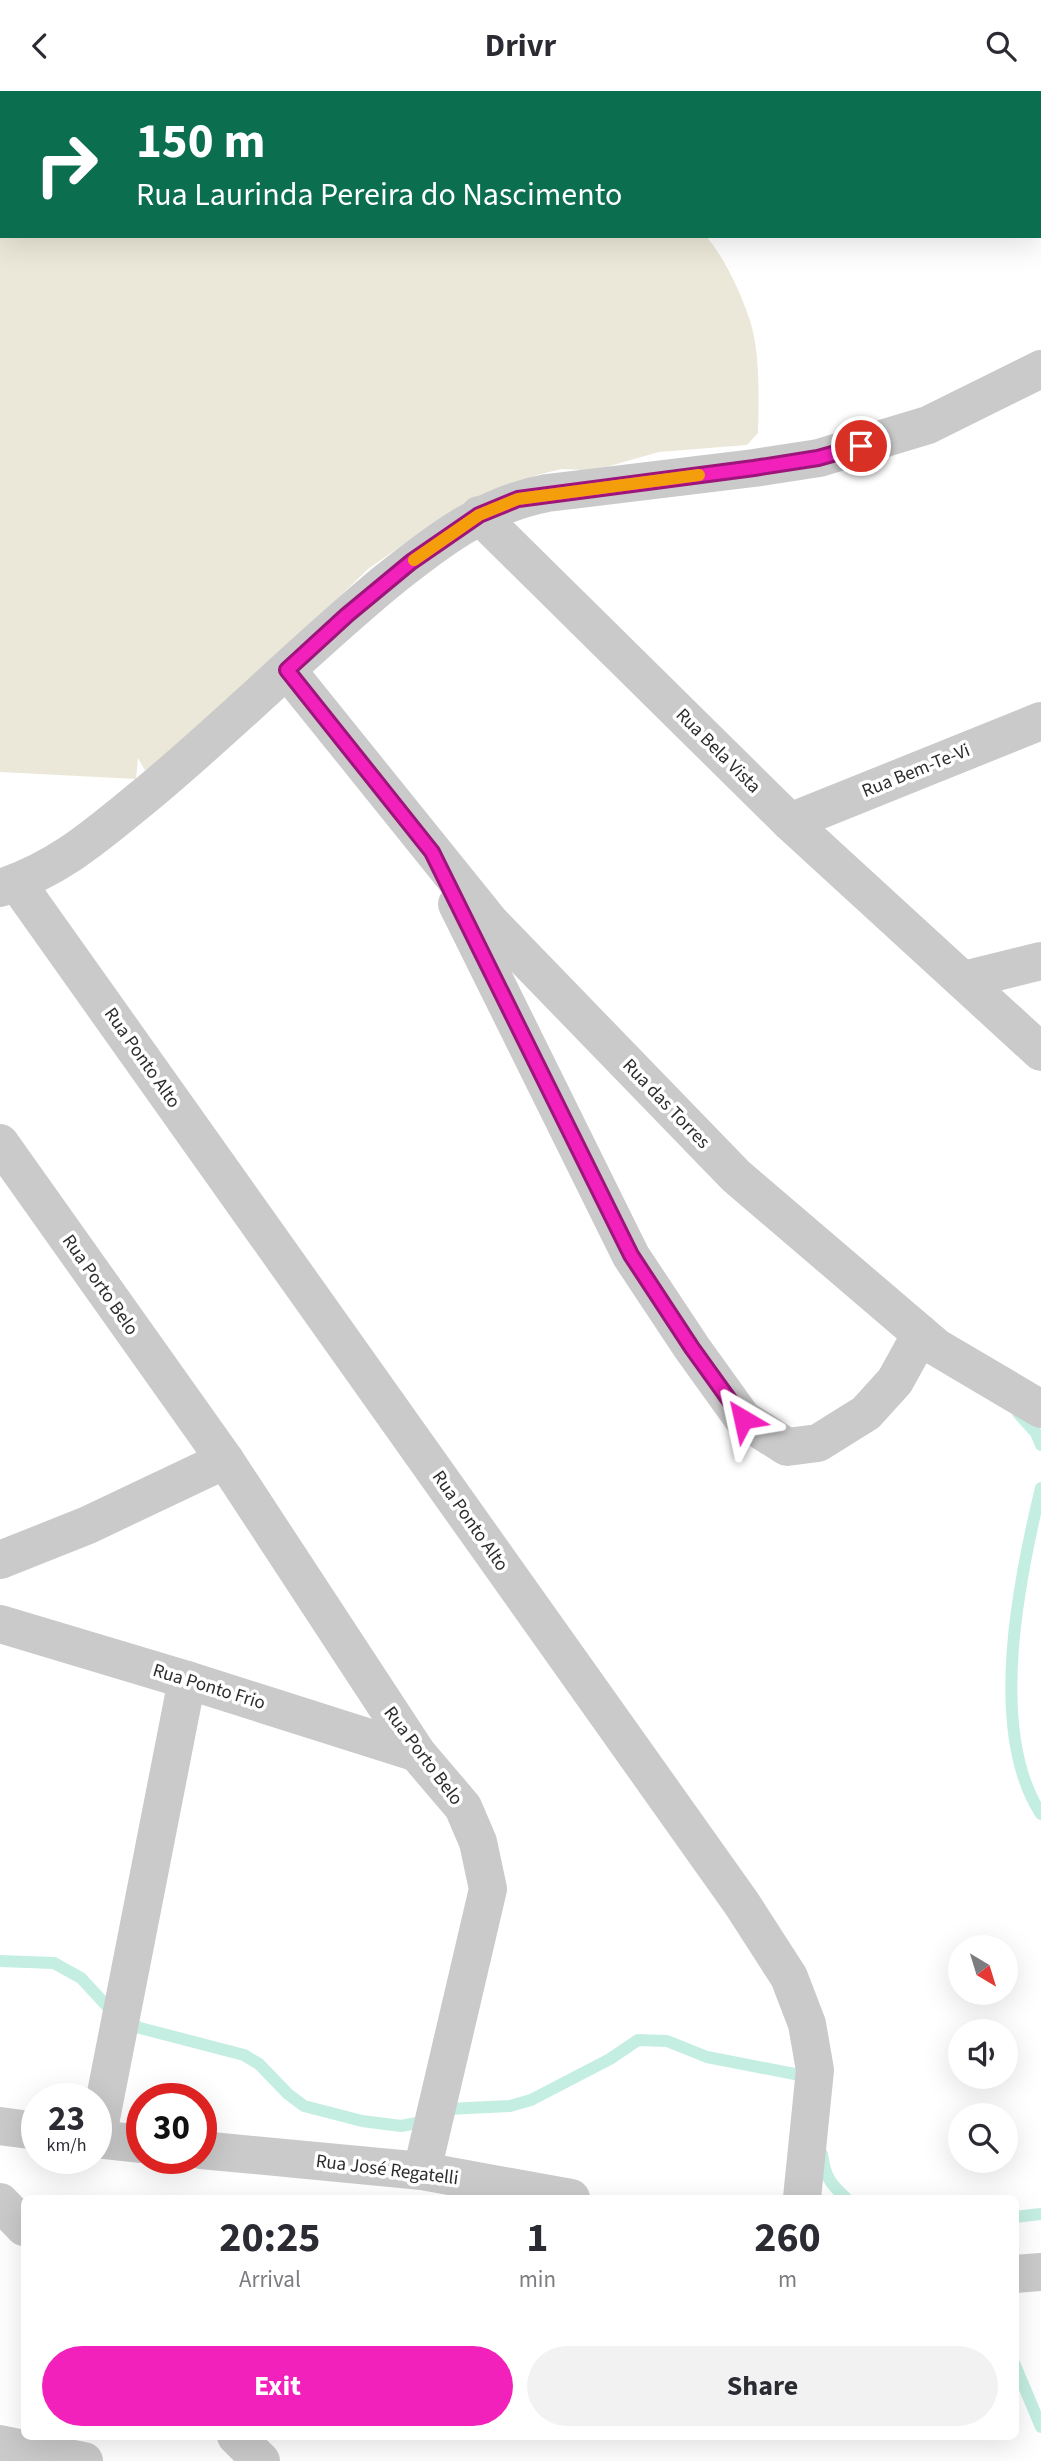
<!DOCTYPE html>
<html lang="en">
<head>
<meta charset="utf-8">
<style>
	:root { --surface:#fff; --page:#f2f2f3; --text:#2b2b33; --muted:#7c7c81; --accent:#f221bb }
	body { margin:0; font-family:"Source Sans 3",sans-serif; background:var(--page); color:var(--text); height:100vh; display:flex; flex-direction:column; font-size:26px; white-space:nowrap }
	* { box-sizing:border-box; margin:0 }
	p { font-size:23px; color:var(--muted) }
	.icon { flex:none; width:38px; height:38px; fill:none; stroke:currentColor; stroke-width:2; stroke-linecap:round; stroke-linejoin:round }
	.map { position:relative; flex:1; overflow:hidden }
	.side { position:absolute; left:21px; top:2104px; width:998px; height:245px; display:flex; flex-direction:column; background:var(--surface); border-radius:10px; box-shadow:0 7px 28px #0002 }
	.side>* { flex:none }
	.hud { position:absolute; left:0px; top:0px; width:1041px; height:147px; box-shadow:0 7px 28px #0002; background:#0b6e4f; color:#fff; overflow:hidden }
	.needle { width:46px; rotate:142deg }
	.fabs { position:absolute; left:948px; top:1844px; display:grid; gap:14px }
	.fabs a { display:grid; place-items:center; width:70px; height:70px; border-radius:50%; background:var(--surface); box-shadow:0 7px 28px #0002; font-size:35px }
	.speed { position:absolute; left:21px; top:1992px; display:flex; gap:14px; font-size:35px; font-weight:700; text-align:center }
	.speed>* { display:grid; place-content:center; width:91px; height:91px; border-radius:50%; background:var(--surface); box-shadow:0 7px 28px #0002; line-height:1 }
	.speed small { font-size:18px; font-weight:400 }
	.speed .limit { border:10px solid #d22; background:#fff; color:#111 }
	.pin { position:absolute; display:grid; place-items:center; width:60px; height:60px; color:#fff; margin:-30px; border:4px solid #fff; border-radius:50%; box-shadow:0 2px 7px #0007 }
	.me { position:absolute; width:77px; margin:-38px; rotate:324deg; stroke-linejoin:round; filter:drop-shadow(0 0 5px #0008) }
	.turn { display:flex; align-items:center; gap:24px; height:147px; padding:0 21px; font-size:32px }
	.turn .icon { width:91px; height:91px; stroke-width:2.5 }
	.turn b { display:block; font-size:49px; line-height:60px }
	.eta { display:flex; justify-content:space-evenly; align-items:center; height:119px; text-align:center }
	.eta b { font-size:42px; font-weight:700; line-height:49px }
	.primary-button { display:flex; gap:14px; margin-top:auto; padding:14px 21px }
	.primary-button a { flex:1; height:80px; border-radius:42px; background:var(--accent); color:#fff; font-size:28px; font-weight:700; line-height:80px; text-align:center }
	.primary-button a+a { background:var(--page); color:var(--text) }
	header { display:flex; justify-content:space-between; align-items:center; height:91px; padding:0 21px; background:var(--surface); font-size:32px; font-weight:700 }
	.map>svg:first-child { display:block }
	.green { fill:#ece8d9 }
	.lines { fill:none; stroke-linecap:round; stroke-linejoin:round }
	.stream { stroke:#c4eee2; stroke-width:12 }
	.minor { stroke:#cacaca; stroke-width:38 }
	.route-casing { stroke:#9d157a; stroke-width:18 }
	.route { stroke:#f221bb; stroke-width:12 }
	.slow { stroke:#f59e0b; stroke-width:12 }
	.labels { text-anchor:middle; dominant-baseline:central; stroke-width:7; stroke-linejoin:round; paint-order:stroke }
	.street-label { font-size:19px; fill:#2d2d2d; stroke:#fff }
</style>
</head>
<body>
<header><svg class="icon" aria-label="back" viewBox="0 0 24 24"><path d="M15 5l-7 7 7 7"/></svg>Drivr<svg class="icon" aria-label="search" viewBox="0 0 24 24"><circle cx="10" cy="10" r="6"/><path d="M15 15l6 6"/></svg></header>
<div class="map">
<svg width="1041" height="2370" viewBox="0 0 1041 2370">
	<rect width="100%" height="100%" fill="#fff"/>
	<path class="green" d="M0,0H592L593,2H2V145H706C726,169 742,204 751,233C760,263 759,311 758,342L747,354L659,361L606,376L583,379L562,378L537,384L488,404L414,446L368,478L155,685L144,678L138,667L136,688L0,681Z"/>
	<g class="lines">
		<g class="stream">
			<polyline points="1018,1322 1036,1342 1041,1354"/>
			<path d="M1041,1397C1019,1488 987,1640 1041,1723"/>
			<polyline points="0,1870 54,1872 81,1887 118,1927 140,1937 244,1964 259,1973 288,2003 304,2015 362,2030 401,2035 427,2030 447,2018 510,2015 531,2009 610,1968 638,1949 667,1950 707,1966 800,1984 808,1992"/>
			<path d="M822,2063C825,2085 830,2093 846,2107"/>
			<polyline points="1015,2126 1041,2123"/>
			<polyline points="1015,2274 1041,2336"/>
		</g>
		<g class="minor">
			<polyline points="843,0 845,2"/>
			<polyline points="984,0 984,2"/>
			<polyline points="1040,15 1041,14"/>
			<polyline points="479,424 790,731 1041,961"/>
			<polyline points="287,579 490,831 736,1085 936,1256 1041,1318"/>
			<polyline points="790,731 1041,630"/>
			<polyline points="17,792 742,1813 789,1886 807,1933 815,1979 802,2107"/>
			<path d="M0,797C60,778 99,742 147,703C229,635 304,559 386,491C436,451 483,414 547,402L754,377L819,367L928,334L1041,278"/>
			<polyline points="457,813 631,1165 692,1257 743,1328 787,1356 818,1352 866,1322 895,1290 921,1243"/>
			<polyline points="964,889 1041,870"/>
			<polyline points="0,1052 225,1369 417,1662 463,1716 478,1751 488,1798 422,2080"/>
			<polyline points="0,1469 88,1434 225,1369"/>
			<polyline points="0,1533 187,1589 417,1662"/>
			<polyline points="0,2035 37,2040"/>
			<polyline points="96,2048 142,2053"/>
			<polyline points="97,2048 187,1589"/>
			<polyline points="201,2059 422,2080 571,2107"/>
			<polyline points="0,2111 24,2136"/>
			<polyline points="1015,2183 1041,2181"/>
			<polyline points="236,2345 261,2370"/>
			<polyline points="0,2353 84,2370"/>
		</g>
	</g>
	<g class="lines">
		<g class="route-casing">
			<polyline id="route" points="743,1328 692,1257 631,1164 432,761 287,579 347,524 411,471 479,424 518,408 754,377 818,367 861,355"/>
		</g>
		<use href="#route" class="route"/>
		<polyline class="slow" points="414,469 479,424 518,408 699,384"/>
	</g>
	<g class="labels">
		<g class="street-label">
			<text transform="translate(718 660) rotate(45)">Rua Bela Vista</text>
			<text transform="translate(916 680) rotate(-22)">Rua Bem-Te-Vi</text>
			<text transform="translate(142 967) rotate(55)">Rua Ponto Alto</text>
			<text transform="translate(666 1013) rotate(46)">Rua das Torres</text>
			<text transform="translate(100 1194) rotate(55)">Rua Porto Belo</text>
			<text transform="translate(470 1430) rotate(55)">Rua Ponto Alto</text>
			<text transform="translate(209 1596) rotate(17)">Rua Ponto Frio</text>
			<text transform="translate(423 1665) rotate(53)">Rua Porto Belo</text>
			<text transform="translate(387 2079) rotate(7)">Rua José Regatelli</text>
		</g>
	</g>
</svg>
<div class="fabs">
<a><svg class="needle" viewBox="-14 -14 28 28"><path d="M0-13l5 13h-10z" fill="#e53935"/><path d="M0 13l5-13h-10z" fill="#7c7c81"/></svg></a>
<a><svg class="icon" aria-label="sound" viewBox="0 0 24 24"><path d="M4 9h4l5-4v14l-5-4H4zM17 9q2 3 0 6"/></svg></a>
<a><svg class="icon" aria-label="search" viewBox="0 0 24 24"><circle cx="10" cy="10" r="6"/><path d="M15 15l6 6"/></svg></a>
</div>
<div class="speed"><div>23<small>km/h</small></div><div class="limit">30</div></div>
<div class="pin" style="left:861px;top:355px;background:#d93025"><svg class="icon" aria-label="arrive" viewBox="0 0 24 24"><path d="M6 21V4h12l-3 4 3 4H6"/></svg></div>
<svg class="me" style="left:743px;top:1328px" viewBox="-20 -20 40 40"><path d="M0-17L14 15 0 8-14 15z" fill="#f221bb" stroke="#fff" stroke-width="4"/></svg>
<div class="hud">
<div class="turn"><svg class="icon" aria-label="right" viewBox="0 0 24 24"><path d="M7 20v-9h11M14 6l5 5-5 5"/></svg><div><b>150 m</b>Rua Laurinda Pereira do Nascimento</div></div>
</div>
<section class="side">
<div class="eta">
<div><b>20:25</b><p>Arrival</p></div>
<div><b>1</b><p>min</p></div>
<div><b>260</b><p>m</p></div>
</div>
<div class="primary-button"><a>Exit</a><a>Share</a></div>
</section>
</div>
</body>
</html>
